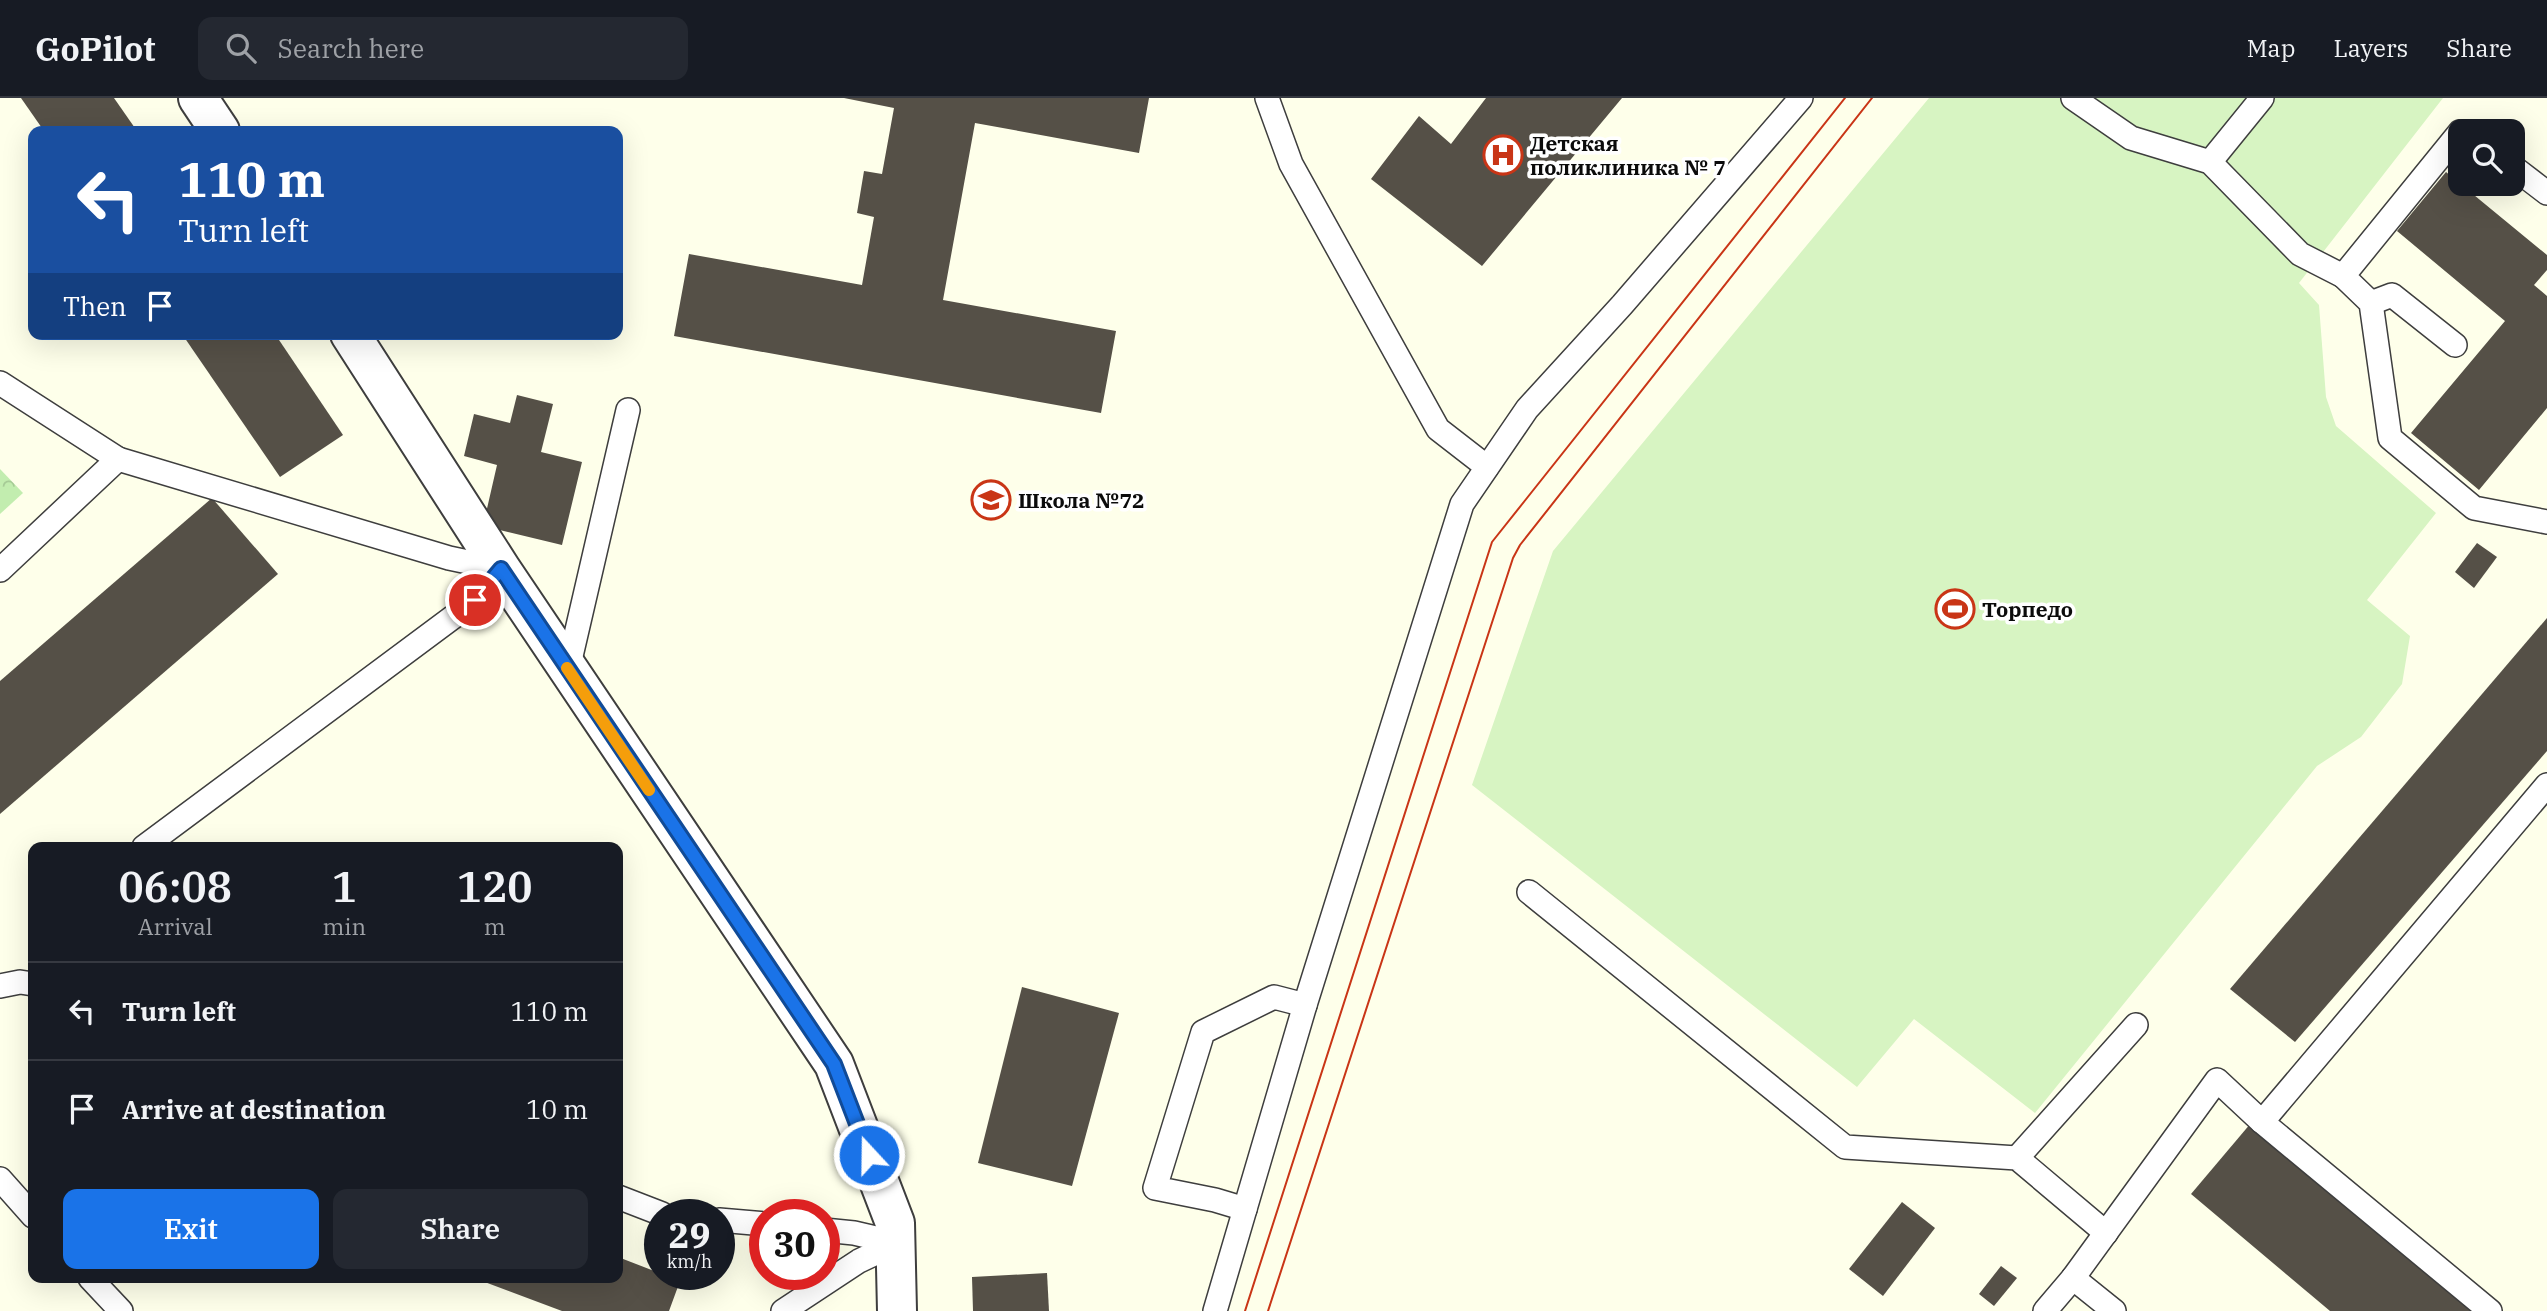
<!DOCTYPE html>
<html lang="en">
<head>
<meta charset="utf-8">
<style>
	:root { --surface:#171b24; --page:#242831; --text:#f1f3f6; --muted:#9ea1a6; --line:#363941; --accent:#1a73e8 }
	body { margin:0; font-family:"IBM Plex Serif",serif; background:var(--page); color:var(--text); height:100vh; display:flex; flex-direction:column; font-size:26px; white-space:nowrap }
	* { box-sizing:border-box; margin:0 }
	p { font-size:23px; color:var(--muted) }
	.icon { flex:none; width:38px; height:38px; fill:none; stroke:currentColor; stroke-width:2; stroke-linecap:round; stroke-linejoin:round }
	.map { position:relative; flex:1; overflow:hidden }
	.side { position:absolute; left:28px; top:744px; width:595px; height:441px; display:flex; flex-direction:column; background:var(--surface); border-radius:14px; box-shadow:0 7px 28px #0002 }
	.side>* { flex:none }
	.hud { position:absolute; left:28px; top:28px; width:595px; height:214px; border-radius:14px; box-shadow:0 7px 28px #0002; background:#1a4fa0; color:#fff; overflow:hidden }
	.buttons { position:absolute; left:2448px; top:21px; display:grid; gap:14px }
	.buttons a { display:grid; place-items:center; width:77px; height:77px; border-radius:14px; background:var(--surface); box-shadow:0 7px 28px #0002; font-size:35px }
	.speed { position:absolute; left:644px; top:1101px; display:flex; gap:14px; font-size:35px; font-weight:700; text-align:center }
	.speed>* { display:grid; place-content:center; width:91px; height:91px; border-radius:50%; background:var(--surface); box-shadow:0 7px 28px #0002; line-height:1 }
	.speed small { font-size:18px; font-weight:400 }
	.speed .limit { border:10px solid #d22; background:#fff; color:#111 }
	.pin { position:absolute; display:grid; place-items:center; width:60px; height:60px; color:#fff; margin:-30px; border:4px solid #fff; border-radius:50%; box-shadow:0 2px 7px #0007 }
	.me { position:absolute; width:77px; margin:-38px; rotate:339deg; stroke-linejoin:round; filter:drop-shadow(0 0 5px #0008) }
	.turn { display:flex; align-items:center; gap:24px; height:147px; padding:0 35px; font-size:32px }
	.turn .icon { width:91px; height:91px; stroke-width:2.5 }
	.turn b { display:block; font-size:49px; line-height:60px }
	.then { display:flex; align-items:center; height:66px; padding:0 35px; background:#0003; gap:14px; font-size:26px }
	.eta { display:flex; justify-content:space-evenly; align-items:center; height:119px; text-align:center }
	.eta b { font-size:42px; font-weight:600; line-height:49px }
	.cta { display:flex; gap:14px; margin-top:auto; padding:14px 35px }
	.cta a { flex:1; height:80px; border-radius:14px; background:var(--accent); color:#fff; font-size:28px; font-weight:600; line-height:80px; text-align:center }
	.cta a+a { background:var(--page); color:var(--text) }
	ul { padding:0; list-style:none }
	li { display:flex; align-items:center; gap:21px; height:98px; padding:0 35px; border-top:2px solid var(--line) }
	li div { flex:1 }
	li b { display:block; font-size:26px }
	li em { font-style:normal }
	header { display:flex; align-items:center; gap:42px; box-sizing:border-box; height:98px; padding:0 35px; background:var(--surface); border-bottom:2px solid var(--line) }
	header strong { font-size:33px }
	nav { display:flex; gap:38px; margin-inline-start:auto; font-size:24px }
	.search { width:490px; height:63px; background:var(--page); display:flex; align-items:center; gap:18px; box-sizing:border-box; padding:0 24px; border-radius:14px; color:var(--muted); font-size:26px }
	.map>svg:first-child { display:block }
	.park { fill:url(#park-crowns) }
	.pitch { fill:#d7f4c2 }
	.building { fill:#555047 }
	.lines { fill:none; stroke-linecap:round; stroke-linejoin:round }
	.lane-casing { stroke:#3e3e3e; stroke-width:26 }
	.street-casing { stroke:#3e3e3e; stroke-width:42 }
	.lane { stroke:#fff; stroke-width:23 }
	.street { stroke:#fff; stroke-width:38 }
	.tram { stroke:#c93516; stroke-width:2 }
	.route-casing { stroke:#114b97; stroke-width:18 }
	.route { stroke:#1a73e8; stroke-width:12 }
	.slow { stroke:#f59e0b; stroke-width:12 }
	.labels { text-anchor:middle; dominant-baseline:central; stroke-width:7; stroke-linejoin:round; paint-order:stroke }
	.poi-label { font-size:21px; font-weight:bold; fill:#0b0b0b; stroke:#fff; text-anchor:start }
</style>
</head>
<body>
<header>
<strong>GoPilot</strong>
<div class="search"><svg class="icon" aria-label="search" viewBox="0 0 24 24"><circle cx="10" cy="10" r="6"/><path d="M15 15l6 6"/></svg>Search here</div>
<nav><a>Map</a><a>Layers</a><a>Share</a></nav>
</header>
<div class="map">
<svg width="2547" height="1213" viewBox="0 0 2547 1213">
	<defs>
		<pattern id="park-crowns" width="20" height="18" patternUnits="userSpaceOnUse" patternTransform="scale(1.75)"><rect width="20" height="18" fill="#c2edaf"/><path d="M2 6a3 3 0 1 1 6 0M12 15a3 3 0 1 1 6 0" fill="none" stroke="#a5ca95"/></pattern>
	</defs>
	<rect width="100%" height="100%" fill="#feffea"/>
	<polygon class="park" points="0,371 23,395 0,416"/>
	<polygon class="pitch" points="1929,0 2443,0 2299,185 2319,207 2326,299 2336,328 2436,415 2367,502 2410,538 2402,586 2361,639 2317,668 2035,1015 1914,921 1857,989 1472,687 1553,453"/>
	<g class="building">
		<polygon points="21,0 114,0 137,33 44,33"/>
		<polygon points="844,0 1149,0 1139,55 975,25 943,202 1116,233 1101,315 674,238 689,156 862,187 874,119 857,115 864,73 882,76 894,10"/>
		<polygon points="1486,0 1622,0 1482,168 1371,81 1419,18 1451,46"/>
		<polygon points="2446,74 2547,157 2547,172 2534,187 2547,198 2547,310 2479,392 2411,335 2505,223 2397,133"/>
		<polygon points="182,236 275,236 343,337 280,379"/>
		<polygon points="517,297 553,306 541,354 582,364 562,447 483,428 497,367 464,358 474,316 510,325"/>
		<polygon points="212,400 278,476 0,716 0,583"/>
		<polygon points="2477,445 2497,459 2474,490 2455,474"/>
		<polygon points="2547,520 2547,653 2295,944 2230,891"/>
		<polygon points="1022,889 1119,915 1072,1088 978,1065"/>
		<polygon points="2251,1025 2472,1213 2330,1213 2191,1096"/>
		<polygon points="1902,1104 1935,1130 1883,1198 1849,1171"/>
		<polygon points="618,1159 680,1183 669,1213 562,1213 474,1180 618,1180"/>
		<polygon points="2001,1168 2017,1180 1994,1208 1979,1196"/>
		<polygon points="1047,1175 1049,1213 973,1213 972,1179"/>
	</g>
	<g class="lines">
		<g class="lane-casing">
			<g id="lane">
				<polyline points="1267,0 1291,66 1438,331 1487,369"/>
				<polyline points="2073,0 2131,40 2210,64 2300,156 2343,178"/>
				<polyline points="2460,34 2343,178 2371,205 2390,340 2474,410 2547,424"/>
				<polyline points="2210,64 2262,0"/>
				<polyline points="2513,69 2547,95"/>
				<polyline points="2371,205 2392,197 2455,247"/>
				<polyline points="0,285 118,361"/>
				<polyline points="0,472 118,361 449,460 501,471 476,502 144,749"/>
				<polyline points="568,571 628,312"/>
				<polyline points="1529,794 1845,1049 2017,1060 2106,1135"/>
				<polyline points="0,888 20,884 33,886"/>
				<polyline points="2262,1024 2547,687"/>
				<polyline points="2017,1060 2136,927"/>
				<polyline points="0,1081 33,1118"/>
				<polyline points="618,1099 662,1116"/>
				<polyline points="1245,1111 1215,1102 1155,1090 1203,934 1274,899 1305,907"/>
				<polyline points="719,1122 765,1126"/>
				<polyline points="824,1132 854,1135 897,1145"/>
				<polyline points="90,1180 121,1213"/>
				<polyline points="2073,1180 2114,1213"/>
				<polyline points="783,1213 859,1163 897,1145"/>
				<polyline points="1215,1213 1305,907 1462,406 1527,311 1622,207 1801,0"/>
				<polyline points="2045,1213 2073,1180 2217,982 2262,1024 2490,1213"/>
			</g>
		</g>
		<g class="street-casing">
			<g id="street">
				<polyline points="198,0 220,33"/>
				<polyline points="350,236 501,471 834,966 895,1125 897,1213"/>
			</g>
		</g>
		<use href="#lane" class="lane"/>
		<use href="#street" class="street"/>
		<g class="tram">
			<polyline points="1245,1213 1492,444 1845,0"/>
			<polyline points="1268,1213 1513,460 1520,447 1872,0"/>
		</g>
	</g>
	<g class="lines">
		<g class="route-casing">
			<polyline id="route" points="475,502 501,471 834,966 869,1057"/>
		</g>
		<use href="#route" class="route"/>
		<polyline class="slow" points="567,570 649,692"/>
	</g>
	<defs>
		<g id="hospital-ring" transform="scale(2.0125)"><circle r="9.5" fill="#fff" stroke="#c93516" stroke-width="1.5"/><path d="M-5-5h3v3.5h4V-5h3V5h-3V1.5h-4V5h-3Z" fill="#c93516"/></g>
		<g id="school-ring" transform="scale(2.0125)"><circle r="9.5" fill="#fff" stroke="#c93516" stroke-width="1.5"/><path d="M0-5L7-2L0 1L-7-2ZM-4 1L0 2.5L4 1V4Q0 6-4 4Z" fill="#c93516"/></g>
		<g id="stadium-ring" transform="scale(2.0125)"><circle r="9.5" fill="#fff" stroke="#c93516" stroke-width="1.5"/><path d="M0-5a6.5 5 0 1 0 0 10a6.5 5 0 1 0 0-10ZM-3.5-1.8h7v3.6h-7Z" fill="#c93516"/></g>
	</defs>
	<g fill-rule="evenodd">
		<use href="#hospital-ring" x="1503" y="57"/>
		<use href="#school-ring" x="991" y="402"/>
		<use href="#stadium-ring" x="1955" y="511"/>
	</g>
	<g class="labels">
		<g class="poi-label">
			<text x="1530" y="45">Детская<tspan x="1530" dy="24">поликлиника № 7</tspan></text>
			<text x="1018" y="402">Школа №72</text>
			<text x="1982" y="511">Торпедо</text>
		</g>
	</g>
</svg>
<div class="buttons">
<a><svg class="icon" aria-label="search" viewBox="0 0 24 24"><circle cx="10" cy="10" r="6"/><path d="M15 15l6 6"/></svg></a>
</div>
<div class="speed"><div>29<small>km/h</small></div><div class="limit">30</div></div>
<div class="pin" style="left:475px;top:502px;background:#d93025"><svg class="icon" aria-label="arrive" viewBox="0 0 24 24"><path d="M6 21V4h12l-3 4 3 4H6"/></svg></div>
<svg class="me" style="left:869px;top:1057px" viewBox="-20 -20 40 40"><circle r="17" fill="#1a73e8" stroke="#fff" stroke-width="3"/><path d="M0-11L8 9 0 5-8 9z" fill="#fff"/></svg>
<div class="hud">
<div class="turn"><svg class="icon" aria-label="left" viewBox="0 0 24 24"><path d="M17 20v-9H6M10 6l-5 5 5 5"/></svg><div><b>110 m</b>Turn left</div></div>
<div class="then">Then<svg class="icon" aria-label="arrive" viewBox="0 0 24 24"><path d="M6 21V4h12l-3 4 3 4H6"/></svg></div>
</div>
<section class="side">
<div class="eta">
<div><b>06:08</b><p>Arrival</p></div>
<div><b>1</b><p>min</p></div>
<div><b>120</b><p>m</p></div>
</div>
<ul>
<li><svg class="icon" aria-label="left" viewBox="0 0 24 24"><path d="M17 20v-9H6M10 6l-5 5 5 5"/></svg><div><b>Turn left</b></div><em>110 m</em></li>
<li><svg class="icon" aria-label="arrive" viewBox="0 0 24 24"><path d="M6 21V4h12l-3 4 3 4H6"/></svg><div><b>Arrive at destination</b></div><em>10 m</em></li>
</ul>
<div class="cta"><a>Exit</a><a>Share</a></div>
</section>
</div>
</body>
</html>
